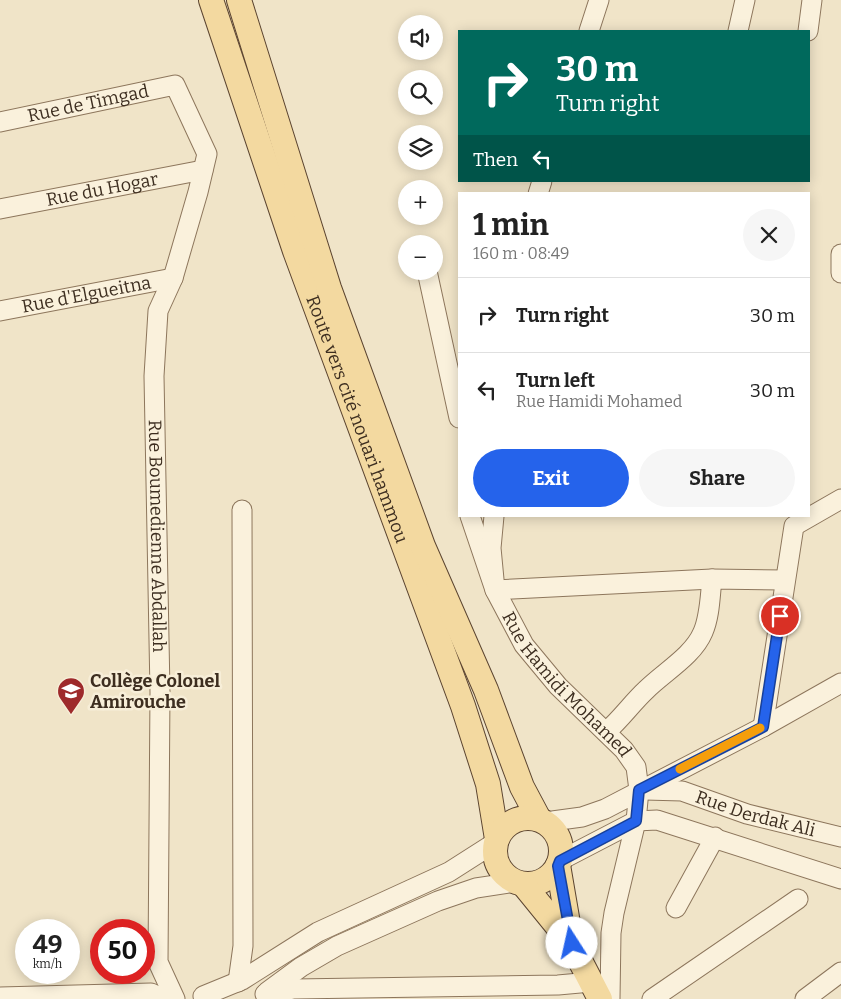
<!DOCTYPE html>
<html lang="en">
<head>
<meta charset="utf-8">
<style>
	:root { --surface:#fff; --page:#f6f6f6; --text:#222; --muted:#767676; --line:#e0e0e0; --accent:#2563eb }
	body { margin:0; font-family:Bitter,serif; background:var(--page); color:var(--text); height:100vh; display:flex; flex-direction:column; font-size:19px; white-space:nowrap }
	* { box-sizing:border-box; margin:0 }
	p { font-size:16px; color:var(--muted) }
	.icon { flex:none; width:28px; height:28px; fill:none; stroke:currentColor; stroke-width:2; stroke-linecap:round; stroke-linejoin:round }
	.map { position:relative; flex:1; overflow:hidden }
	.details { position:absolute; left:458px; top:192px; width:352px; height:325px; display:flex; flex-direction:column; background:var(--surface); border-radius:0px; box-shadow:0 2px 12px #0003 }
	.details>* { flex:none }
	.top-card { position:absolute; left:458px; top:30px; width:352px; height:152px; border-radius:0px; box-shadow:0 2px 12px #0003; background:#00695c; color:#fff; overflow:hidden }
	.buttons { position:absolute; left:398px; top:15px; display:grid; gap:10px }
	.buttons a { display:grid; place-items:center; width:45px; height:45px; border-radius:50%; background:var(--surface); box-shadow:0 2px 12px #0003; font-size:25px }
	.speed { position:absolute; left:15px; top:919px; display:flex; gap:10px; font-size:25px; font-weight:700; text-align:center }
	.speed>* { display:grid; place-content:center; width:65px; height:65px; border-radius:50%; background:var(--surface); box-shadow:0 2px 12px #0003; line-height:1 }
	.speed small { font-size:12px; font-weight:400 }
	.speed .limit { border:8px solid #d22; background:#fff; color:#111 }
	.pin { position:absolute; display:grid; place-items:center; width:42px; height:42px; color:#fff; margin:-21px; border:2px solid #fff; border-radius:50%; box-shadow:0 1px 5px #0007 }
	.me { position:absolute; width:55px; margin:-28px; rotate:350deg; stroke-linejoin:round; filter:drop-shadow(0 0 4px #0008) }
	.turn { display:flex; align-items:center; gap:18px; height:105px; padding:0 15px; font-size:22px }
	.turn .icon { width:65px; height:65px; stroke-width:2.5 }
	.turn b { display:block; font-size:35px; line-height:42px }
	.then { display:flex; align-items:center; height:48px; padding:0 15px; background:#0003; gap:10px; font-size:19px }
	.round { display:grid; place-items:center; flex:none; width:52px; height:52px; border-radius:26px; background:var(--page) }
	.overview { display:flex; align-items:center; justify-content:space-between; height:85px; padding:0 15px }
	h1 { font-size:30px; font-weight:700; line-height:38px }
	.cta { display:flex; gap:10px; margin-top:auto; padding:10px 15px }
	.cta a { flex:1; height:58px; border-radius:30px; background:var(--accent); color:#fff; font-size:20px; font-weight:700; line-height:58px; text-align:center }
	.cta a+a { background:var(--page); color:var(--text) }
	ul { padding:0; list-style:none }
	li { display:flex; align-items:center; gap:15px; height:75px; padding:0 15px; border-top:1px solid var(--line) }
	li div { flex:1 }
	li b { display:block; font-size:19px }
	li em { font-style:normal }
	.map>svg:first-child { display:block }
	.lines { fill:none; stroke-linecap:round; stroke-linejoin:round }
	.minor-casing { stroke:#8d765c; stroke-width:21 }
	.major-casing { stroke:#5b4430; stroke-width:26 }
	.minor { stroke:#faf1dc; stroke-width:19 }
	.major { stroke:#f3d9a0; stroke-width:24 }
	.route-casing { stroke:#184099; stroke-width:12 }
	.route { stroke:#2563eb; stroke-width:9 }
	.slow { stroke:#f59e0b; stroke-width:9 }
	.labels { text-anchor:middle; dominant-baseline:central; stroke-width:5; stroke-linejoin:round; paint-order:stroke }
	.street-label { font-size:18px; fill:#3d2e20; stroke:#f7eed8 }
	.poi-label { font-size:18px; font-weight:bold; fill:#3d2e20; stroke:#f7eed8; text-anchor:start }
</style>
</head>
<body>
<div class="map">
<svg width="841" height="999" viewBox="0 0 841 999">
	<rect width="100%" height="100%" fill="#f0e4c8"/>
	<g class="lines">
		<g class="minor-casing">
			<g id="minor">
				<polyline points="589,31 599,0"/>
				<polyline points="738,31 745,0"/>
				<polyline points="808,31 812,0"/>
				<path id="s1" d="M0,122L175,85L207,154L198,192L173,278L158,311L154,376L160,692L158,962L175,999"/>
				<polyline points="538,194 542,181"/>
				<path id="s2" d="M0,209L203,170"/>
				<polyline points="841,254 841,273"/>
				<polyline points="427,271 459,418"/>
				<path id="s3" d="M0,311L173,278"/>
				<polyline points="470,516 495,590 712,579 785,580"/>
				<path id="s4" d="M494,516L491,548L495,590L524,645L558,686L624,750L636,767L639,790L636,821L614,913L611,933L610,999"/>
				<polyline points="763,727 794,526 841,499"/>
				<path d="M606,732C621,719 632,703 646,690C664,672 693,656 703,632C710,616 710,596 712,579"/>
				<path id="s5" d="M645,790L682,791L747,814L841,837"/>
				<polyline points="545,822 582,817 605,809 763,727 841,683"/>
				<polyline points="559,861 636,821 657,820 841,879"/>
				<polyline points="676,908 715,837"/>
				<polyline points="238,982 243,946 242,510"/>
				<polyline points="267,992 301,967 337,946 438,901 476,888 516,882"/>
				<polyline points="265,994 294,989 558,985 591,982"/>
				<polyline points="203,996 242,980 318,932 449,872 496,842"/>
				<polyline points="0,997 151,993 164,999"/>
				<polyline points="652,999 798,899"/>
				<polyline points="805,999 841,972"/>
			</g>
		</g>
		<g class="major-casing">
			<g id="major">
				<path id="s6" d="M211,0L295,251L463,706L488,784L497,839"/>
				<polyline points="239,0 329,288 423,546 486,690 522,787 539,819"/>
				<circle cx="528" cy="851" r="33"/>
				<polyline points="558,865 571,941"/>
				<polyline points="523,884 571,943 600,999"/>
			</g>
		</g>
		<use href="#minor" class="minor"/>
		<use href="#major" class="major"/>
	</g>
	<g class="lines">
		<g class="route-casing">
			<polyline id="route" points="572,943 558,866 560,861 636,821 639,790 763,727 780,616"/>
		</g>
		<use href="#route" class="route"/>
		<polyline class="slow" points="680,769 760,728"/>
	</g>
	<defs>
		<g id="school-pin" transform="scale(1.4375)"><path d="M0 17L-7.5 6A9.5 9.5 0 1 1 7.5 6Z" fill="#9e2a2b" stroke="#f7eed8"/><path d="M0-5L7-2L0 1L-7-2ZM-4 1L0 2.5L4 1V4Q0 6-4 4Z" fill="#fff"/></g>
	</defs>
	<g fill-rule="evenodd">
		<use href="#school-pin" x="71" y="691"/>
	</g>
	<g class="labels">
		<g class="street-label">
			<text stroke="none"><textPath href="#s1" startOffset="90">Rue de Timgad</textPath></text>
			<text stroke="none"><textPath href="#s2" startOffset="104">Rue du Hogar</textPath></text>
			<text stroke="none"><textPath href="#s3" startOffset="88">Rue d'Elgueitna</textPath></text>
			<text stroke="none"><textPath href="#s6" startOffset="444">Route vers cité nouari hammou</textPath></text>
			<text stroke="none"><textPath href="#s1" startOffset="645">Rue Boumedienne Abdallah</textPath></text>
			<text stroke="none"><textPath href="#s4" startOffset="194">Rue Hamidi Mohamed</textPath></text>
			<text stroke="none"><textPath href="#s5" startOffset="114">Rue Derdak Ali</textPath></text>
		</g>
		<g class="poi-label">
			<text x="90" y="681">Collège Colonel<tspan x="90" dy="21">Amirouche</tspan></text>
		</g>
	</g>
</svg>
<div class="buttons">
<a><svg class="icon" aria-label="sound" viewBox="0 0 24 24"><path d="M4 9h4l5-4v14l-5-4H4zM17 9q2 3 0 6"/></svg></a>
<a><svg class="icon" aria-label="search" viewBox="0 0 24 24"><circle cx="10" cy="10" r="6"/><path d="M15 15l6 6"/></svg></a>
<a><svg class="icon" aria-label="layers" viewBox="0 0 24 24"><path d="M12 4l9 5-9 5-9-5zM3 14l9 5 9-5"/></svg></a>
<a>+</a>
<a>−</a>
</div>
<div class="speed"><div>49<small>km/h</small></div><div class="limit">50</div></div>
<div class="pin" style="left:780px;top:616px;background:#d93025"><svg class="icon" aria-label="arrive" viewBox="0 0 24 24"><path d="M6 21V4h12l-3 4 3 4H6"/></svg></div>
<svg class="me" style="left:572px;top:943px" viewBox="-20 -20 40 40"><circle r="19" fill="#fff"/><path d="M0-13L10 11 0 6-10 11z" fill="#2563eb"/></svg>
<div class="top-card">
<div class="turn"><svg class="icon" aria-label="right" viewBox="0 0 24 24"><path d="M7 20v-9h11M14 6l5 5-5 5"/></svg><div><b>30 m</b>Turn right</div></div>
<div class="then">Then<svg class="icon" aria-label="left" viewBox="0 0 24 24"><path d="M17 20v-9H6M10 6l-5 5 5 5"/></svg></div>
</div>
<section class="details">
<div class="overview"><div><h1>1 min</h1><p>160 m · 08:49</p></div><a class="round"><svg class="icon" aria-label="close" viewBox="0 0 24 24"><path d="M6 6l12 12M18 6L6 18"/></svg></a></div>
<ul>
<li><svg class="icon" aria-label="right" viewBox="0 0 24 24"><path d="M7 20v-9h11M14 6l5 5-5 5"/></svg><div><b>Turn right</b></div><em>30 m</em></li>
<li><svg class="icon" aria-label="left" viewBox="0 0 24 24"><path d="M17 20v-9H6M10 6l-5 5 5 5"/></svg><div><b>Turn left</b><p>Rue Hamidi Mohamed</p></div><em>30 m</em></li>
</ul>
<div class="cta"><a>Exit</a><a>Share</a></div>
</section>
</div>
</body>
</html>
